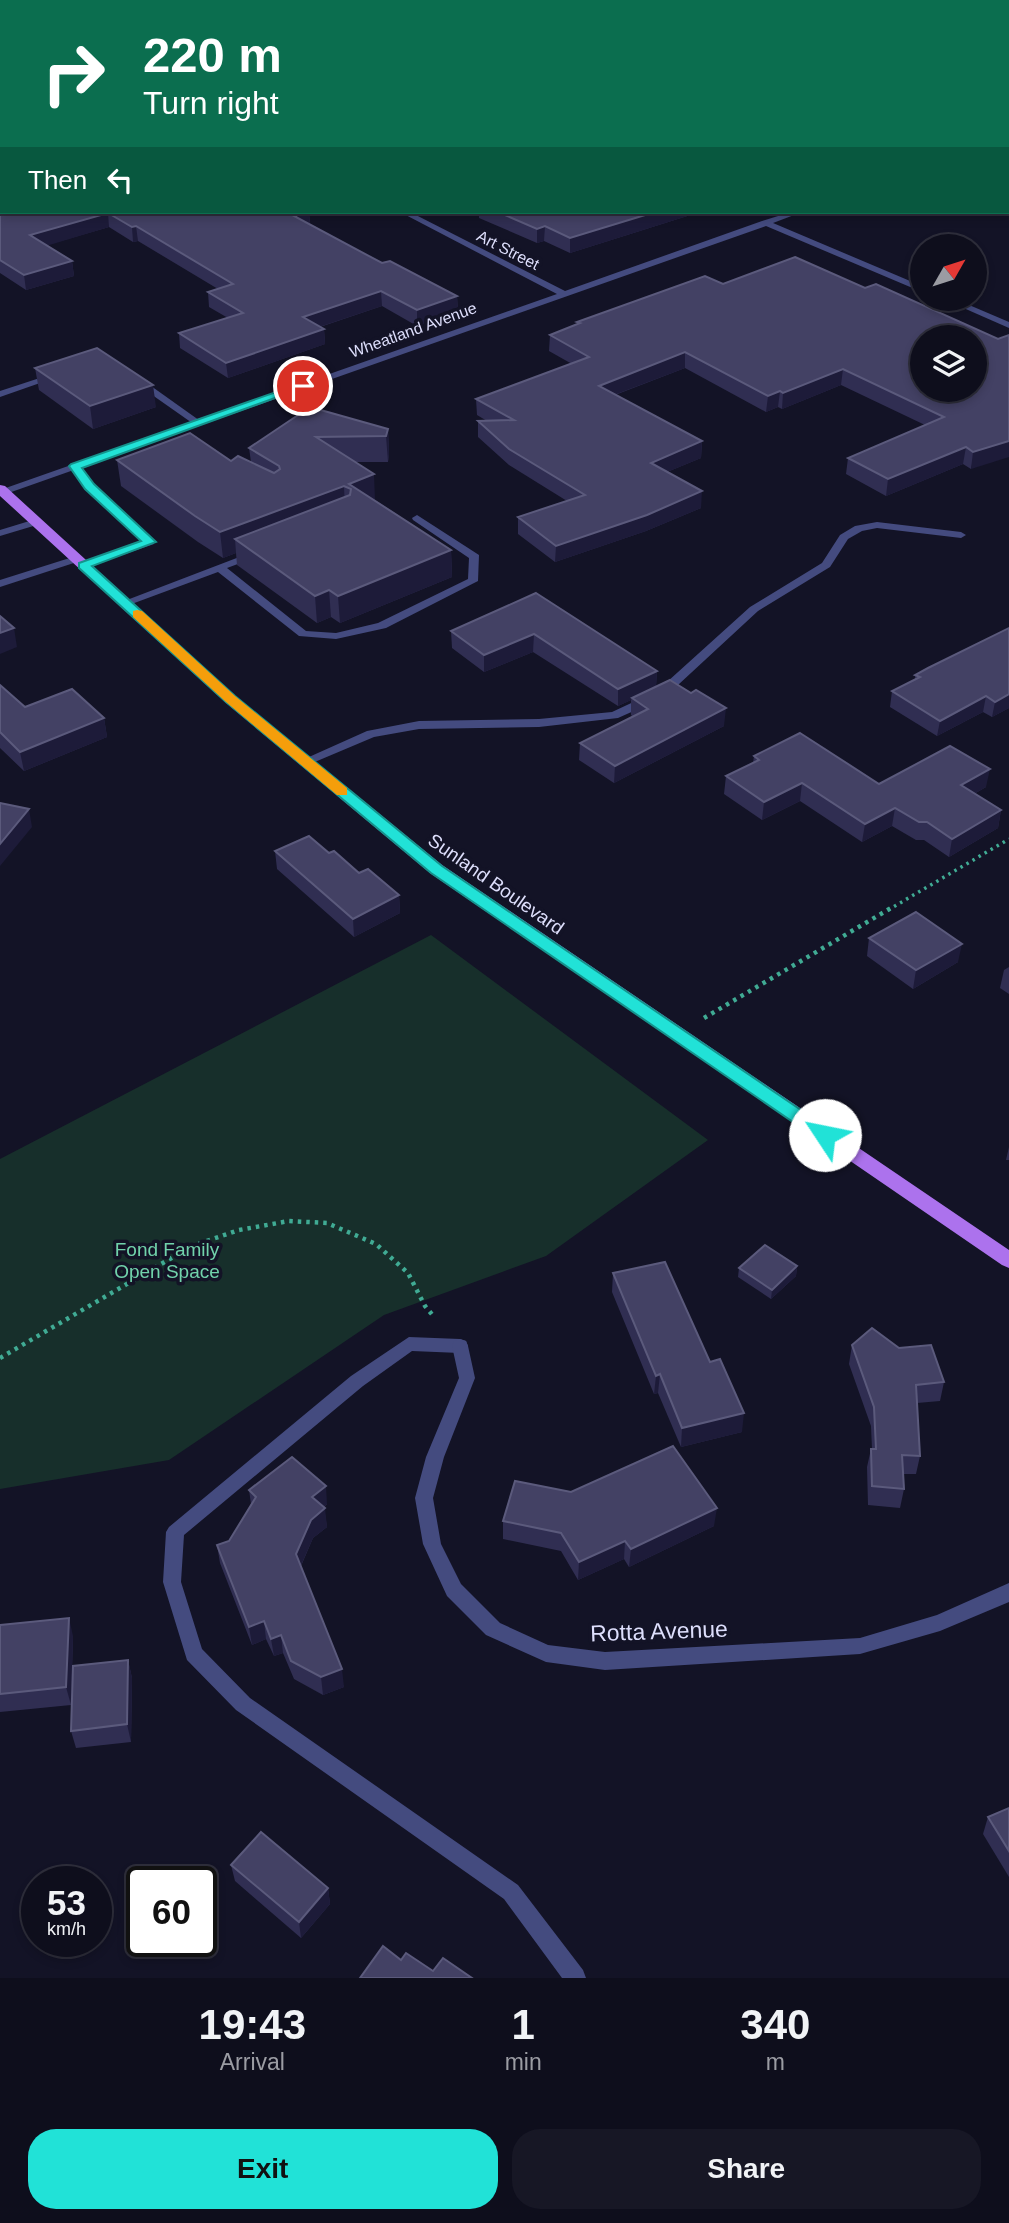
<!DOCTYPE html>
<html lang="en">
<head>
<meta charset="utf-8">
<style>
	:root { --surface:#0e0e1c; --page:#171725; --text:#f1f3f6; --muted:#9b9ca3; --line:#2e2e3b; --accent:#21e2d7 }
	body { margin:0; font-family:Helvetica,sans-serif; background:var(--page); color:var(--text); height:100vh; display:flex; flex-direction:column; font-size:26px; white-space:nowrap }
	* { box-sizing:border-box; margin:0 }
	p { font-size:23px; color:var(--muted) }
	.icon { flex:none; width:38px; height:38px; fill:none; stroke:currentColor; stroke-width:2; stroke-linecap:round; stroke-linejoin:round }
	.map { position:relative; height:1978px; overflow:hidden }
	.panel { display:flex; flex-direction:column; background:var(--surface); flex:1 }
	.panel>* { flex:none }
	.top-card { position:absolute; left:0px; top:0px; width:1010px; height:214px; box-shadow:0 4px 10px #0003,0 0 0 2px var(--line); background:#0b6e4f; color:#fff; overflow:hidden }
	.needle { width:46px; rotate:51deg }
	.fabs { position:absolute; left:910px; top:234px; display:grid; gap:14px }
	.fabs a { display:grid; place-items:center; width:77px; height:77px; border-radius:50%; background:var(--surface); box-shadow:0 4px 10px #0003,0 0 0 2px var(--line); font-size:35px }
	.speed { position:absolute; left:21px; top:1866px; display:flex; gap:14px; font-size:35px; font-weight:700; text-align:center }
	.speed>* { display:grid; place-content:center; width:91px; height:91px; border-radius:50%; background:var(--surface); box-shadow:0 4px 10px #0003,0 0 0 2px var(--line); line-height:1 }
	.speed small { font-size:18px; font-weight:400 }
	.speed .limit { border:4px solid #111; border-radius:10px; background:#fff; color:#111 }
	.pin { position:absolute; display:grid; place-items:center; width:60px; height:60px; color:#fff; margin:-30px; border:4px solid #fff; border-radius:50%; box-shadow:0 2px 7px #0007 }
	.me { position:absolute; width:77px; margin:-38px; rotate:304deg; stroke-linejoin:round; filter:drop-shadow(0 0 5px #0008) }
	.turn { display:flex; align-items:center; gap:24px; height:147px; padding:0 28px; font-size:32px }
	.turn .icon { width:91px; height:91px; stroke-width:2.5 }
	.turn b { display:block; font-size:49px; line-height:60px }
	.then { display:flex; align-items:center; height:66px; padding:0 28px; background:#0003; gap:14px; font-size:26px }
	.eta { display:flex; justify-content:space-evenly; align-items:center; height:119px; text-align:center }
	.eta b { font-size:42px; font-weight:700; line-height:49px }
	.primary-button { display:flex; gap:14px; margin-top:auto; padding:14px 28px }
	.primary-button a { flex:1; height:80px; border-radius:28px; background:var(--accent); color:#111; font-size:28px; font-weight:700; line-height:80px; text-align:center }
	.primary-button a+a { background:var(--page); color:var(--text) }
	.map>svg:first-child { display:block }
	.green { fill:#172f2b }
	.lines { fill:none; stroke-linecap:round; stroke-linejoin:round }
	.path-far1 { stroke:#40ab94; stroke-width:3.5; stroke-dasharray:2.5 4.5; stroke-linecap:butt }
	.path { stroke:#40ab94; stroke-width:4.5; stroke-dasharray:3.5 5; stroke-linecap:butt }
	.lane { fill:#444b7f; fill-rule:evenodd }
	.street { fill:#444b7f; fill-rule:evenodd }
	.primary { fill:#ac72ed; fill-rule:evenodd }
	.wall { fill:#302e52 }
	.shaded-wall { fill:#1d1b39 }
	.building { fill:#434164; stroke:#5b5a7c; stroke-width:2; fill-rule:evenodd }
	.route { fill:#21e2d7; stroke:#15938c; stroke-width:2 }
	.slow { fill:#f59e0b }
	.labels { text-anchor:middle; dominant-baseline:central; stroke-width:7; stroke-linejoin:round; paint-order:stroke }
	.far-street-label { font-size:16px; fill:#dddefb; stroke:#131326 }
	.street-label { font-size:19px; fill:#dddefb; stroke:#131326 }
	.park-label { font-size:19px; fill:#71d2ab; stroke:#131326 }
	.near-street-label { font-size:23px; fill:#dddefb; stroke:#131326 }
</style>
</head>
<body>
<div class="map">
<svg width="1009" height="1978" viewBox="0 0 1009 1978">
	<rect width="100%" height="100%" fill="#131326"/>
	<polygon class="green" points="431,935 708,1140 546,1256 384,1315 169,1460 0,1489 0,1159"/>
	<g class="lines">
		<polyline class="path-far1" points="888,910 1009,839"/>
		<g class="path">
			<polyline points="704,1018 891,908"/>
			<polyline points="0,1358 192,1246 239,1230 289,1221 327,1223 376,1244 408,1273 425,1306 435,1318"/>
		</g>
		<g class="lane">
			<polygon points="52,374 60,376 0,397 0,391"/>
			<polygon points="138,381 144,381 203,423 195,425 138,385"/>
			<polygon points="75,463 79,464 94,485 154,540 154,544 88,567 80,567 80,563 143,541 86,489 70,466"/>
			<polygon points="417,515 479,555 478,581 386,628 336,639 299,636 218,572 129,605 125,606 119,603 255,551 259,552 259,556 227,568 306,631 336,633 378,623 468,579 469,558 413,520 412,518"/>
			<polygon points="36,519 40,520 40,524 0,536 0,530"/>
			<polygon points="877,522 961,532 966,535 961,538 877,528 862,531 848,539 830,567 758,611 665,697 618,718 539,727 419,729 374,737 310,764 302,764 300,761 367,731 419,721 539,719 612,712 657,691 750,607 822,563 840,535 855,526"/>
			<polygon points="76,556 81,559 80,561 0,587 0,580"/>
			<polygon points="409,1337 460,1339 466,1341 468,1346 466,1351 460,1353 412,1351 363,1386 184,1535 181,1582 202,1649 250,1698 518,1885 583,1970 586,1978 562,1978 504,1899 236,1710 187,1660 163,1582 166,1532 169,1527 351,1376"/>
		</g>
		<g class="street">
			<rect x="0" y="4" width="2" height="5"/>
			<rect x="1008" y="136" width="1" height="4"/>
			<polygon points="400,212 410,212 565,291 762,221 791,212 802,212 773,223 922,286 922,292 766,226 0,496 0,490 557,294"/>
			<polygon points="943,299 955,299 1009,322 1009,328"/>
			<polygon points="460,1339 466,1341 468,1346 475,1378 444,1457 433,1498 441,1544 461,1584 500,1623 548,1645 605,1652 860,1638 937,1615 1009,1583 1009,1602 940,1631 860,1654 605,1670 546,1662 486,1635 447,1596 423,1544 415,1498 426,1457 459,1378 452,1346 454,1341"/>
		</g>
		<polygon class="primary" points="0,485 5,486 235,696 442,865 1009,1250 1009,1268 1002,1265 430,873 225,702 0,496"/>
	</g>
	<g class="wall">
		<polygon points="88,0 487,0 491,2 88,2"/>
		<polygon points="0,48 2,49 2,98 0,97"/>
		<polygon points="0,133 309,212 310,224 382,263 457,296 458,312 417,326 382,306 320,327 324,329 325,344 228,378 180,348 179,333 228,318 209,307 208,292 218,289 138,241 133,242 109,227 47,245 72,261 74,276 26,290 0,273"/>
		<polygon points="479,212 700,212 570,253 544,241 537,243 479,218"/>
		<polygon points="723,284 865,288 998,339 971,469 963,464 886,496 846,474 848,458 925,425 841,385 782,409 778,407 766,412 685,368 615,395 702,441 701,458 667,472 701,508 646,531 555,562 518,534 518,517 567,501 509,465 478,437 478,421 487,421 477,415 476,399 572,364 549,351 550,335 577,324 577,322"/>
		<polygon points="35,368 156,407 93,429 39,390"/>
		<polygon points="310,407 388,429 389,454 388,462 355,462 375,500 451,550 452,577 340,623 331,617 317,623 237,565 236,553 223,558 198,542 121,486 117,460 251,462 249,448"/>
		<polygon points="536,593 657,671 656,686 724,726 614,783 579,760 580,743 632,716 631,715 631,700 618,706 533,652 484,672 452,648 451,631"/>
		<polygon points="1009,628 1009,708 992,717 983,712 937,736 890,707 892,691 915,680 915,675"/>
		<polygon points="0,685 25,707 104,718 107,737 24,771 0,748"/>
		<polygon points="754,756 879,784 986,787 974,794 1001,810 998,828 949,857 924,840 916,840 892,826 862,842 800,801 762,820 724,794 726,776 753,763"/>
		<polygon points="275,851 329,853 359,873 399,895 400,913 354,937 277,869"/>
		<polygon points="869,938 958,962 913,989 867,956"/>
		<polygon points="1009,967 1009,994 1000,988 1004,970"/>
		<polygon points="1009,1147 1009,1160 1006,1160"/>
		<polygon points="797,1266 796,1276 771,1299 738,1277 739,1268"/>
		<polygon points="613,1273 742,1432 681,1447 658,1393 654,1394 612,1292"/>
		<polygon points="852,1345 944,1382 940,1401 917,1403 920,1456 916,1474 903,1474 904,1489 900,1508 868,1505 867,1467 871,1449 872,1449 871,1426 849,1364"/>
		<polygon points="249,1490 327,1504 324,1507 327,1527 313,1538 301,1566 344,1687 323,1695 294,1679 283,1653 274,1656 266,1639 252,1645 220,1563 217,1545 229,1541 251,1504"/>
		<polygon points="503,1521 714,1526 629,1567 624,1559 578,1580 561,1551 503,1539"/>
		<polygon points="0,1625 73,1636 71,1705 0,1712"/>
		<polygon points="128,1660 132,1678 131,1742 76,1748 71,1731"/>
		<polygon points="1009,1808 1009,1877 983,1834 988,1817"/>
		<polygon points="231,1865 328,1888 330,1904 301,1938 235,1881"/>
	</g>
	<g class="shaded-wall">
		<polygon points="307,212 309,212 310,226 294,216"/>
		<polygon points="655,212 700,212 570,253 570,238"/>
		<polygon points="108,213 109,227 33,250 30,235"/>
		<polygon points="136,226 138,241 133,242 132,227"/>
		<polygon points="545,226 544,241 537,243 537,229"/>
		<polygon points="72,261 74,276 26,290 24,275"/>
		<polygon points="381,291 382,306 304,332 303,317"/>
		<polygon points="457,296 458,312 417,326 417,310"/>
		<polygon points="324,329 325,344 228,378 226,363"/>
		<polygon points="685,352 685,368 598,401 599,386"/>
		<polygon points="843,369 841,385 782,409 783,393"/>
		<polygon points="153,385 156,407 93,429 90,406"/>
		<polygon points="780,391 778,407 766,412 768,396"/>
		<polygon points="388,429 389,454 388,462 386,436"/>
		<polygon points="702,441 701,458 650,479 651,463"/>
		<polygon points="1009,441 1009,457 971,469 973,452"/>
		<polygon points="966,447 963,464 886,496 888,479"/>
		<polygon points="374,474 375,500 351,489 349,484"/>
		<polygon points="344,486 345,512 235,539 236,553 223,558 220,532"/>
		<polygon points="702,491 701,508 646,531 555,562 556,546"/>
		<polygon points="451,550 452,577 340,623 338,596"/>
		<polygon points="329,590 331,617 317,623 315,596"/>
		<polygon points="14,628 17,647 0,654 0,633"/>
		<polygon points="534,634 533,652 484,672 484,655"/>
		<polygon points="657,671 656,689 632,698 631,700 618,706 618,689"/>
		<polygon points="1009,694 1009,708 992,717 995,702"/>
		<polygon points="986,696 983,712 937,736 940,721"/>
		<polygon points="726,708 724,726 614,783 615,766"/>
		<polygon points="104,718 107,737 24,771 20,752"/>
		<polygon points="990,769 986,787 958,803 961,785"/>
		<polygon points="802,783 800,801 762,820 764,802"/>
		<polygon points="895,808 892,826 862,842 865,824"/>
		<polygon points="29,809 32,827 0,866 0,844"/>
		<polygon points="1001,810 998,828 949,857 952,839"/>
		<polygon points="399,895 400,913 354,937 353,919"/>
		<polygon points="962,944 958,962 913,989 916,970"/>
		<polygon points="797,1266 796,1276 771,1299 772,1290"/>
		<polygon points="660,1374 658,1393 654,1394 656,1376"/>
		<polygon points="744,1413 742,1432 681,1447 682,1428"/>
		<polygon points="326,1486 327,1504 314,1515 312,1497"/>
		<polygon points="325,1508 327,1527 313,1538 298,1572 296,1554 311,1520"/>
		<polygon points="717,1508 714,1526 629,1567 631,1549"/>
		<polygon points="625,1541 624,1559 578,1580 579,1562"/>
		<polygon points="69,1618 73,1636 71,1705 66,1687"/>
		<polygon points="264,1621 266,1639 252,1645 249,1627"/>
		<polygon points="281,1635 283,1653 274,1656 271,1639"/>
		<polygon points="128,1660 132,1678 131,1742 127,1724"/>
		<polygon points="342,1669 344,1687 323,1695 321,1677"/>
		<polygon points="328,1888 330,1904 301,1938 299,1922"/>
	</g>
	<g class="building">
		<polygon points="102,0 487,0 491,2 106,2"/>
		<polygon points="0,48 2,49 2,86 0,85"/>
		<polygon points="2,132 2,212 307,212 294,216 382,263 390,261 457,296 417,310 381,291 303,317 324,329 226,363 179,333 243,313 208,292 233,284 136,226 132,227 108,213 30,235 72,261 24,275 0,260 0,133"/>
		<polygon points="498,212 655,212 570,238 545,226 537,229"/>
		<path d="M795,257L865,288L876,284L998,339L1009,335V441L973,452L966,447L888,479L848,458L944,417L843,369L783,393L780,391L768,396L685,352L599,386L702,441L651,463L702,491L647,515L556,546L518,517L585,495L509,449L478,421L514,420L476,399L589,357L550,335L580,323L577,322L705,276L723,284ZM922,338H975V390H922Z"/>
		<polygon points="97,348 153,385 90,406 35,368"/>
		<polygon points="310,407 388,429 386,436 316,437 374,474 349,484 451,550 338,596 329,590 315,596 235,539 350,495 351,489 344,486 220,532 195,516 117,460 190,433 231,461 238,456 274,473 280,469 279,466 249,448"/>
		<polygon points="536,593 657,671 618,689 534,634 484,655 451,631"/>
		<polygon points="0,616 14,628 0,633"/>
		<polygon points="1009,628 1009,694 995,702 986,696 940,721 892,691 920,677 915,675 928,668"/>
		<polygon points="670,680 691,693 696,690 726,708 615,766 580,743 648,709 632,698"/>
		<polygon points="0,685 25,707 72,689 104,718 20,752 0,732"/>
		<polygon points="800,733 879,784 950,746 990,769 961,785 1001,810 952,839 927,822 919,822 895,808 865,824 802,783 764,802 726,776 759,760 754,756"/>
		<polygon points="0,803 29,809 0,844"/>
		<polygon points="309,836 329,853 334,851 359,873 368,869 399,895 353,919 275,851"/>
		<polygon points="916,912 962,944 916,970 869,938"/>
		<polygon points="765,1245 797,1266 772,1290 739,1268"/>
		<polygon points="665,1262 710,1362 720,1359 744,1413 682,1428 660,1374 656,1376 613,1273"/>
		<polygon points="872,1328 899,1348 931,1345 944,1382 916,1385 920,1456 902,1455 904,1489 872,1486 871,1449 876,1449 874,1407 852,1345"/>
		<polygon points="673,1446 717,1508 631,1549 625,1541 579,1562 561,1533 503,1521 515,1481 571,1492"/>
		<polygon points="292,1457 326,1486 312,1497 325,1508 311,1520 296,1554 342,1669 321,1677 291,1661 281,1635 271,1639 264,1621 249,1627 217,1545 229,1541 256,1497 249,1490"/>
		<polygon points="69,1618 66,1687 0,1694 0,1625"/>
		<polygon points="128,1660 127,1724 71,1731 73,1666"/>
		<polygon points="1009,1808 1009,1851 988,1817"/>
		<polygon points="261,1832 328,1888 299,1922 231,1865"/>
		<polygon points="383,1946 401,1960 406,1953 433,1971 443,1958 472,1978 360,1978"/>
	</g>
	<polygon class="route" points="299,384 308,386 82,468 94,484 156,542 92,566 235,696 442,866 832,1131 834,1135 832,1140 819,1140 431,873 226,702 79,568 79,563 141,541 85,489 69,466 71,464"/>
	<polygon class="slow" points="137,610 142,611 235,696 347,788 347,795 337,795 226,702 133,617 133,611"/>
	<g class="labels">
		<g class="far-street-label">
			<text transform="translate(508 250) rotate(27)">Art Street</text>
			<text transform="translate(413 330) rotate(-20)">Wheatland Avenue</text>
		</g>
		<g class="street-label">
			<text transform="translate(496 884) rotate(35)">Sunland Boulevard</text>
		</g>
		<g class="park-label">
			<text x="167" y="1249">Fond Family<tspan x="167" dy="22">Open Space</tspan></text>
		</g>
		<g class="near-street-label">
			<text transform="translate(659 1631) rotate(-2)">Rotta Avenue</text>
		</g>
	</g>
</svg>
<div class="fabs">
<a><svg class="needle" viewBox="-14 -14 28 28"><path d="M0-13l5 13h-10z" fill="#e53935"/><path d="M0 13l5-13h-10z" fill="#9b9ca3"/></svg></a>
<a><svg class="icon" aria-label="layers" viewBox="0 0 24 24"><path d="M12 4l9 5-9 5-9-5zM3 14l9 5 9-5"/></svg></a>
</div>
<div class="speed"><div>53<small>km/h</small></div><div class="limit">60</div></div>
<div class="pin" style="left:303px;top:386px;background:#d93025"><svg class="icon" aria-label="arrive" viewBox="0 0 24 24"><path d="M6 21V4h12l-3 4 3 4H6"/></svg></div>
<svg class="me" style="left:825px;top:1135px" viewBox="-20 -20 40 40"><circle r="19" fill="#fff"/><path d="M0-13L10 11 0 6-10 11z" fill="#21e2d7"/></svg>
<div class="top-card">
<div class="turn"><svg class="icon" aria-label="right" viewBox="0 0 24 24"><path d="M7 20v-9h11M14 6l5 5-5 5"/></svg><div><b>220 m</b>Turn right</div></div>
<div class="then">Then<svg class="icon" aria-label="left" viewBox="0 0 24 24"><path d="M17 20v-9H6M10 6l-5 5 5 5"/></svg></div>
</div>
</div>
<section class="panel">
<div class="eta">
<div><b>19:43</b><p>Arrival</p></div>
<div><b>1</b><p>min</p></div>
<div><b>340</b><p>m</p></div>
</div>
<div class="primary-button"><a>Exit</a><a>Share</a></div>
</section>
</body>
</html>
